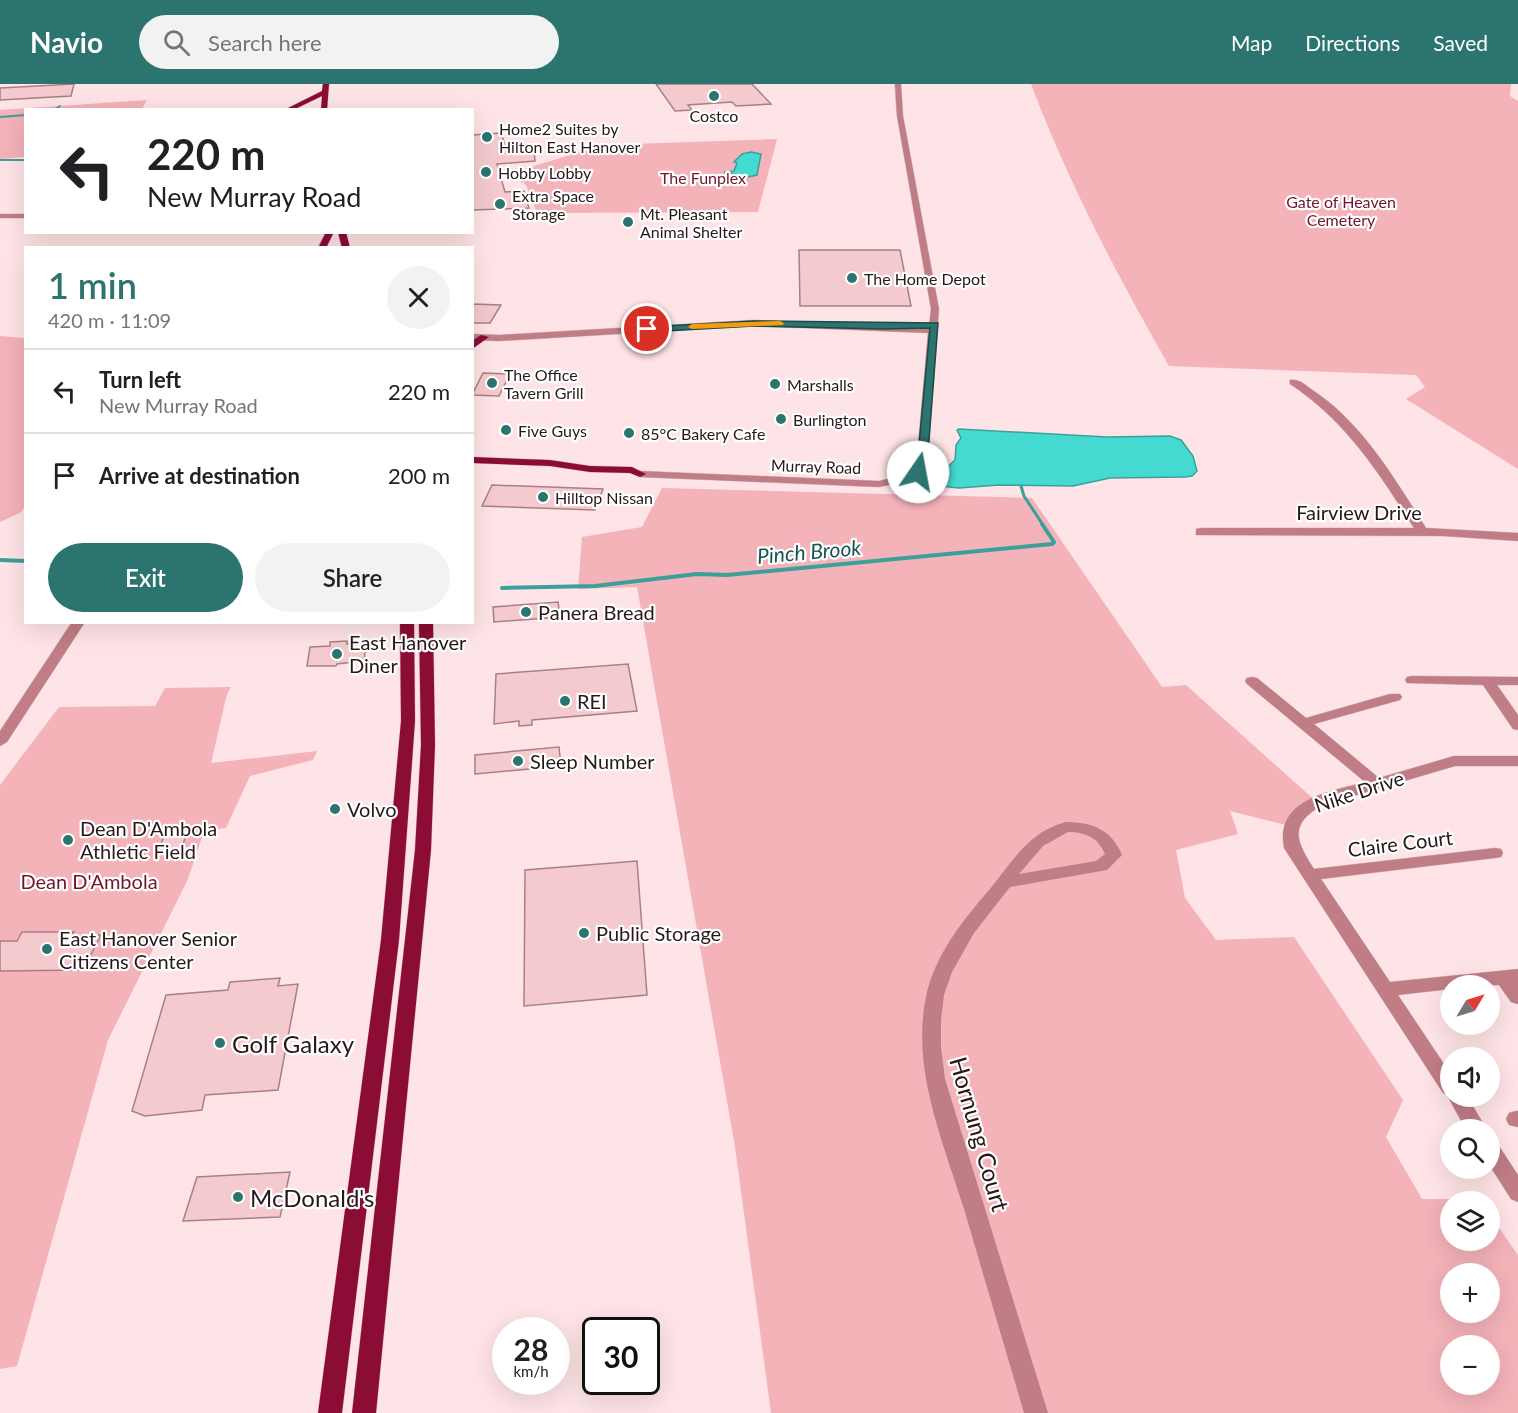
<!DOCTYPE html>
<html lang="en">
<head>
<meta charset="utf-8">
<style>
	:root { --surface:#fff; --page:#f2f2f2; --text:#202124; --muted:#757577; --line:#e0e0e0; --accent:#2b746f }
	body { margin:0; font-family:Lato,sans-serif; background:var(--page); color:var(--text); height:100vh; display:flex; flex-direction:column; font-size:22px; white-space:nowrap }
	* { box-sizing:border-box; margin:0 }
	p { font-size:20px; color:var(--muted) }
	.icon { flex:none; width:33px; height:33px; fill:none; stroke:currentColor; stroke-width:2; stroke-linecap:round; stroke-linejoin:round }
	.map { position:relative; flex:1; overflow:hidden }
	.details { position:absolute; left:24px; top:162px; width:450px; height:378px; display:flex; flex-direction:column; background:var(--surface); border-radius:0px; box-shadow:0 6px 24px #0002 }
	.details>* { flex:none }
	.top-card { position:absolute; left:24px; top:24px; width:450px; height:126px; border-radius:0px; box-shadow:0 6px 24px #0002; background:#fff; color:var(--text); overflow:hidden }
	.needle { width:39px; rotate:52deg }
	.fabs { position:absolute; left:1440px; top:891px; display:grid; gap:12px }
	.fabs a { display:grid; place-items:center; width:60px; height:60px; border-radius:50%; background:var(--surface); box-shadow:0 6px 24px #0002; font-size:30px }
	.speed { position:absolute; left:492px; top:1233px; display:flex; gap:12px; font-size:30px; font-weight:700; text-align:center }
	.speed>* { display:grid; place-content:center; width:78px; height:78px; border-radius:50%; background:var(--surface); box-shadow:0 6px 24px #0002; line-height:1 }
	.speed small { font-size:15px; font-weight:400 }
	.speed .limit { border:3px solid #111; border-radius:9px; background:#fff; color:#111 }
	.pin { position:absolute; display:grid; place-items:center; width:51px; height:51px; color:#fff; margin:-26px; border:3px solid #fff; border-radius:50%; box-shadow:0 2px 6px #0007 }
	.me { position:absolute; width:66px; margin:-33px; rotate:12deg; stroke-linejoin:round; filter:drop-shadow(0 0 4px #0008) }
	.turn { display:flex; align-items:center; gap:21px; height:126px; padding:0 24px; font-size:27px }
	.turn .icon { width:78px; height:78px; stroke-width:2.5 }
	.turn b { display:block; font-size:42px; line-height:51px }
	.round { display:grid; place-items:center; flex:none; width:63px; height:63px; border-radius:32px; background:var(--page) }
	.head { display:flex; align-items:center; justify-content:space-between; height:102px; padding:0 24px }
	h1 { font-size:36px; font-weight:600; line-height:45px; color:var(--accent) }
	.action { display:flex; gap:12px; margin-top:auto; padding:12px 24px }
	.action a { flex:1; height:69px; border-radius:36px; background:var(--accent); color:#fff; font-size:24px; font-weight:600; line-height:69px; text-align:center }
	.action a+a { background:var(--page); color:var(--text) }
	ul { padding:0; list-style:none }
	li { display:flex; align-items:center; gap:18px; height:84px; padding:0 24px; border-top:2px solid var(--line) }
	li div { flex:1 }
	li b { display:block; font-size:22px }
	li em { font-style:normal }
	header { display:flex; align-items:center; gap:36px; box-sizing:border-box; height:84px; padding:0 30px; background:var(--accent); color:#fff }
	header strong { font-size:28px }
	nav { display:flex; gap:33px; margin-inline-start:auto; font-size:21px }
	.search { width:420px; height:54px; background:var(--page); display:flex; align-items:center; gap:15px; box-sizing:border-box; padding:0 21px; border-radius:33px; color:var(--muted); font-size:22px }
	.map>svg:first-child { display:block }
	.green { fill:#f4b2b9; fill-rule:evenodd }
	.water { fill:#44dad1; stroke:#3ba09a; stroke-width:1.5 }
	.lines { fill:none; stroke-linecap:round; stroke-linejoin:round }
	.stream-far2 { stroke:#3ba09a; stroke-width:2 }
	.stream-far1 { stroke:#3ba09a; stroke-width:3 }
	.stream { stroke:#3ba09a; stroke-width:4 }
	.building { fill:#f5cace; stroke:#a88084; stroke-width:1.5 }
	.minor-casing { stroke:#d8bfc2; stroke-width:1 }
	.major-casing { stroke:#d8bfc2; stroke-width:1 }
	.minor { fill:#c07d85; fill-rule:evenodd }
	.major { fill:#8b0c34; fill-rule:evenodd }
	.route { fill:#2b746f; stroke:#1c4b48; stroke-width:1.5 }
	.slow { fill:#f59e0b }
	.poi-dot { fill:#2b746f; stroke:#fff; stroke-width:2 }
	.labels { text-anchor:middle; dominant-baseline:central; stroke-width:4.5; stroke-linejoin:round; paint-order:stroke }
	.far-poi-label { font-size:16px; fill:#27181a; stroke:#fff; text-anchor:start }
	.far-park-label { font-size:16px; fill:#6f152c; stroke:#fff }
	.far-street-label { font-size:16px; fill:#27181a; stroke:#fff }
	.street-label { font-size:20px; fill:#27181a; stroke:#fff }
	.poi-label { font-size:20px; fill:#27181a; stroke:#fff; text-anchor:start }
	.park-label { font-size:20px; fill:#6f152c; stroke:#fff }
	.water-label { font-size:21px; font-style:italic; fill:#155450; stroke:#fff }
	.near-poi-label { font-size:24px; fill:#27181a; stroke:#fff; text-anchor:start }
	.near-street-label { font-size:24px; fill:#27181a; stroke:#fff }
</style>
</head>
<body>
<header>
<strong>Navio</strong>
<div class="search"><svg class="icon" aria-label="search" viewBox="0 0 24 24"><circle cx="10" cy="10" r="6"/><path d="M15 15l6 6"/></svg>Search here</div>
<nav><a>Map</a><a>Directions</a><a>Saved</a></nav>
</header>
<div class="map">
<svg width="1518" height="1329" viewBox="0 0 1518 1329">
	<rect width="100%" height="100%" fill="#ffe4e7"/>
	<g class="green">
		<path d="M1031,0H1511L1510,12L1518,17V385L1406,315L1425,303L1416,291L1169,282C1117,191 1068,98 1031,0Z"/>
		<polygon points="147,16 142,25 26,26 25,73 0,75 0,26"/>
		<polygon points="777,55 758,128 537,129 526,101 510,89 604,61"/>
		<polygon points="0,252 26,254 25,423 20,429 0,438"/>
		<path d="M662,404L1032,414L1162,603L1186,601L1318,719L1290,742L1230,727L1238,750L1176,766L1185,814L1216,856L1294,853L1403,1016L1386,1053L1422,1115H1478L1480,1117L1450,1118V1156H1490V1131L1518,1171V1329H771L735,1063L637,503L578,505L582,453L642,443ZM1450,1190H1490V1228H1450ZM1450,1262H1490V1300H1450Z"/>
		<polygon points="231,603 227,610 211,679 317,667 313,676 250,692 226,744 204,747 188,795 108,956 17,1282 0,1285 0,701 59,623 155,622 165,604"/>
	</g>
	<g class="water">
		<polygon points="751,68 761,70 757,91 748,93 724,88 734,87 737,79 734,78 742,70"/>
		<polygon points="959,345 1107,353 1170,352 1181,356 1193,372 1197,387 1192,392 1185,393 1110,394 1073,402 999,401 959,404 930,401 929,396 940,390 955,376 956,361 961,354 957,346"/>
	</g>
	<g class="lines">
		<g class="stream-far2">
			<polyline points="54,26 60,22"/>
			<polyline points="0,33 26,31"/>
			<polyline points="0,76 26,76"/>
		</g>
		<polyline class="stream-far1" points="1021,402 1024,412 1043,441"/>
		<g class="stream">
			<polyline points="0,476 26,477"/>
			<polyline points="502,504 595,502 697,490 727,491 1052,460 1054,458 1042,440"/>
		</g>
	</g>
	<g class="building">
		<polygon points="74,0 71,12 0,16 0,4"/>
		<polygon points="656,0 752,0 771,20 736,22 732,18 688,21 692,26 675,27"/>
		<polygon points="501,49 507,67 534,65 535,77 497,80 505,108 524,107 529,124 472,126 472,51"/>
		<polygon points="799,166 900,166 911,222 800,222"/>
		<polygon points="472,220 501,221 490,239 472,239"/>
		<polygon points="483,289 510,290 499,312 472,311"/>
		<polygon points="492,401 603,405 595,426 482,422"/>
		<polygon points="558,518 560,533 494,538 493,523"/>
		<polygon points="347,557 347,560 366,559 364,577 337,580 336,582 307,582 310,563 330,562 330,558"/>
		<polygon points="628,580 637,627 532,636 532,641 519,642 519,637 494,640 496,590"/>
		<polygon points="559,663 561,682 475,690 475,671"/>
		<polygon points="164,752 186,752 181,765 159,766"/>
		<polygon points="637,777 647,911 524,922 525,786"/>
		<polygon points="22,848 74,848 71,852 101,851 83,886 0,887 0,857 17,857"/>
		<polygon points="280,894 278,902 298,900 278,1006 205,1011 202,1026 145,1032 132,1027 166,911 228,906 230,898"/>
		<polygon points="290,1088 280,1133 183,1137 197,1093"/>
	</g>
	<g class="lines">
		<g class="minor-casing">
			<g id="minor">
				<polygon points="895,0 901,0 903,32 939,225 927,385 912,396 879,403 640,393 634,390 640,387 879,397 904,391 916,384 928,249 754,242 499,257 472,256 472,250 499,251 754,236 929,243 931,225 897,32"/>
				<rect x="0" y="130" width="26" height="4"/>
				<path d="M1290,296C1299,295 1304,300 1311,305C1362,338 1394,394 1426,444L1518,449V457L1443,452L1196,451V445L1200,444H1414C1379,389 1346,337 1290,300Z"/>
				<polygon points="72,538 85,538 7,658 0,662 0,647"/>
				<polygon points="1412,592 1518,593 1518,601 1497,601 1518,631 1518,646 1513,645 1483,601 1407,599 1405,596 1407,593"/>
				<path d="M1252,593L1257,594L1306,634L1390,610H1400L1402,613L1400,616L1314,640L1379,694L1454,672H1518V682H1455L1323,721C1288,740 1296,757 1314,785L1495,764L1501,765L1503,769L1501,773L1495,774L1321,795L1390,898L1518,885V920L1511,918L1499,901L1450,902V905L1398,911L1450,989V1012H1467L1487,1046H1466L1447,1011L1443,1009L1284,764C1275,714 1330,708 1365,698L1247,600L1245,597L1247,594Z"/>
				<path d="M1066,738C1092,738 1112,746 1122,771L1107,786L1010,803L974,849L952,888L944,911L941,936V963L945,995L1048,1329H1024C1004,1261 984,1193 964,1125C943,1057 911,985 926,913C934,872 963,836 990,805C1013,777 1028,748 1066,738ZM1068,748C1084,748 1098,753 1105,770L1096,777L1019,790L1043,762Z"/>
				<polygon points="1516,1027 1518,1027 1518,1043 1509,1041 1506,1035 1509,1029"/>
				<polygon points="1490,1057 1497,1059 1518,1091 1518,1118 1511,1115 1490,1082"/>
			</g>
		</g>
		<g class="major-casing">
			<g id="major">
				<polygon points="323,0 329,0 327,26 321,26 322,12 293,26 284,26 322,7"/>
				<polygon points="326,148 334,148 326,164 318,164"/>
				<polygon points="338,148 346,148 350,164 342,164"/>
				<polygon points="481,251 489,253 472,265 472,257"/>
				<polygon points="472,373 550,376 590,382 632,383 646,390 640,393 630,389 590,388 550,382 472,379"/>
				<polygon points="400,538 414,538 415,637 399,856 342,1329 318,1329 381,856 401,637"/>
				<polygon points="419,538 433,538 435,661 431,766 376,1329 352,1329 415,766 421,661"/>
			</g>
		</g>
		<use href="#minor" class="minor"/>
		<use href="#major" class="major"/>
	</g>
	<polygon class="route" points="754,237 938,239 927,382 921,391 913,388 917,382 930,244 884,245 754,242 647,248 642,245 647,243"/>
	<polygon class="slow" points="780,237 784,239 783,241 692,245 688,243 692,240"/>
	<g class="poi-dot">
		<circle cx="714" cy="12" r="6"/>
		<circle cx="487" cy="53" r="6"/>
		<circle cx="486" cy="88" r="6"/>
		<circle cx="500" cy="120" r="6"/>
		<circle cx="628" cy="138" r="6"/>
		<circle cx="852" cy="194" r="6"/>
		<circle cx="492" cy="299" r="6"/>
		<circle cx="775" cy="300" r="6"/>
		<circle cx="781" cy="335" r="6"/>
		<circle cx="506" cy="346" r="6"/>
		<circle cx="629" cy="349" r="6"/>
		<circle cx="543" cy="413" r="6"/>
		<circle cx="526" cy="528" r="6"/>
		<circle cx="337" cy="570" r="6"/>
		<circle cx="565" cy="617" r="6"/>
		<circle cx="518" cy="677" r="6"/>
		<circle cx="335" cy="725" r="6"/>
		<circle cx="68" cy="756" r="6"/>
		<circle cx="584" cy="849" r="6"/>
		<circle cx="47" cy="865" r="6"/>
		<circle cx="220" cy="959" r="6"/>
		<circle cx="238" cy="1113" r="6"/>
	</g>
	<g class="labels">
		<g class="far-poi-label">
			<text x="714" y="31" text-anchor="middle">Costco</text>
			<text x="499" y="44">Home2 Suites by<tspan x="499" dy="18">Hilton East Hanover</tspan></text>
			<text x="498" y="88">Hobby Lobby</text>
			<text x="512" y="111">Extra Space<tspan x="512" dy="18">Storage</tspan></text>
			<text x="640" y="129">Mt. Pleasant<tspan x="640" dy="18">Animal Shelter</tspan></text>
			<text x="864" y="194">The Home Depot</text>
			<text x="504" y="290">The Office<tspan x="504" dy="18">Tavern Grill</tspan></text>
			<text x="787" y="300">Marshalls</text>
			<text x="793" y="335">Burlington</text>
			<text x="518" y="346">Five Guys</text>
			<text x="641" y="349">85°C Bakery Cafe</text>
			<text x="555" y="413">Hilltop Nissan</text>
		</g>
		<g class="far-park-label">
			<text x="703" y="93">The Funplex</text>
			<text x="1341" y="117">Gate of Heaven<tspan x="1341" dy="18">Cemetery</tspan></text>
		</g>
		<g class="far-street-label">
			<text transform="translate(816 382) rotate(2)">Murray Road</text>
		</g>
		<g class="street-label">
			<text x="1359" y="428">Fairview Drive</text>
			<text transform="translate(1359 707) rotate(-18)">Nike Drive</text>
			<text transform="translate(1400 759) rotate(-7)">Claire Court</text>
		</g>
		<g class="poi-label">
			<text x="538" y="528">Panera Bread</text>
			<text x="349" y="558">East Hanover<tspan x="349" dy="23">Diner</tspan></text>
			<text x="577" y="617">REI</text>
			<text x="530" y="677">Sleep Number</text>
			<text x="347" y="725">Volvo</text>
			<text x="80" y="744">Dean D'Ambola<tspan x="80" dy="23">Athletic Field</tspan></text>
			<text x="596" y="849">Public Storage</text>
			<text x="59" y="854">East Hanover Senior<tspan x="59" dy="23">Citizens Center</tspan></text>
		</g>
		<g class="park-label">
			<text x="89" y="797">Dean D'Ambola</text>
		</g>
		<g class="water-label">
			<text transform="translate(809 467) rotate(-5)">Pinch Brook</text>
		</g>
		<g class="near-poi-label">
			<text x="232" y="959">Golf Galaxy</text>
			<text x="250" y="1113">McDonald's</text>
		</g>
		<g class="near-street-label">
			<text transform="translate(980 1050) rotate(74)">Hornung Court</text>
		</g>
	</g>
</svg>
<div class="fabs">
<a><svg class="needle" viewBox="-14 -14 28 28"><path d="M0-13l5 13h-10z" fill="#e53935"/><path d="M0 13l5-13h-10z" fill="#757577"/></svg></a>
<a><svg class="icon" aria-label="sound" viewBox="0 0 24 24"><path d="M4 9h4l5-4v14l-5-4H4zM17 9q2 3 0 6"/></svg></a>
<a><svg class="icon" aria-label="search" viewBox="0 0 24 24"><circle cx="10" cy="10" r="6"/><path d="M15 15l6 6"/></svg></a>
<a><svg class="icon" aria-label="layers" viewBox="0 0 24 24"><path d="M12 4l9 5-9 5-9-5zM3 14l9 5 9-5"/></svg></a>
<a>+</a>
<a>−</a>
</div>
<div class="speed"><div>28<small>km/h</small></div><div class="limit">30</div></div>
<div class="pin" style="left:647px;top:245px;background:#d93025"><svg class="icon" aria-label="arrive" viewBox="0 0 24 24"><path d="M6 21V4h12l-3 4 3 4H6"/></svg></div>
<svg class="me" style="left:918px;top:388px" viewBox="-20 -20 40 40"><circle r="19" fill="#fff"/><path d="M0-13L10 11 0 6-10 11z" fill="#2b746f"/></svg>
<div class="top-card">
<div class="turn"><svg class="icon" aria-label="left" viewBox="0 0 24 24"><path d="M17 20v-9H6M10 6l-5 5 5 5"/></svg><div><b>220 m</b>New Murray Road</div></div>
</div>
<section class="details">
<div class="head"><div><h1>1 min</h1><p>420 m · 11:09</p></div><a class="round"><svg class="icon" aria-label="close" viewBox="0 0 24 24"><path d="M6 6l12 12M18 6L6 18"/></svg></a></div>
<ul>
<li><svg class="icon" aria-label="left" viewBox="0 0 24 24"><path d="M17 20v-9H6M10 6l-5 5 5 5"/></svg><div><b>Turn left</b><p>New Murray Road</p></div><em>220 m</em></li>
<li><svg class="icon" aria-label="arrive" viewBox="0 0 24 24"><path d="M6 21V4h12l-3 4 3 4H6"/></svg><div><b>Arrive at destination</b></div><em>200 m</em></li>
</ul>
<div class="action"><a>Exit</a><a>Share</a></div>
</section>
</div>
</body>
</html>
